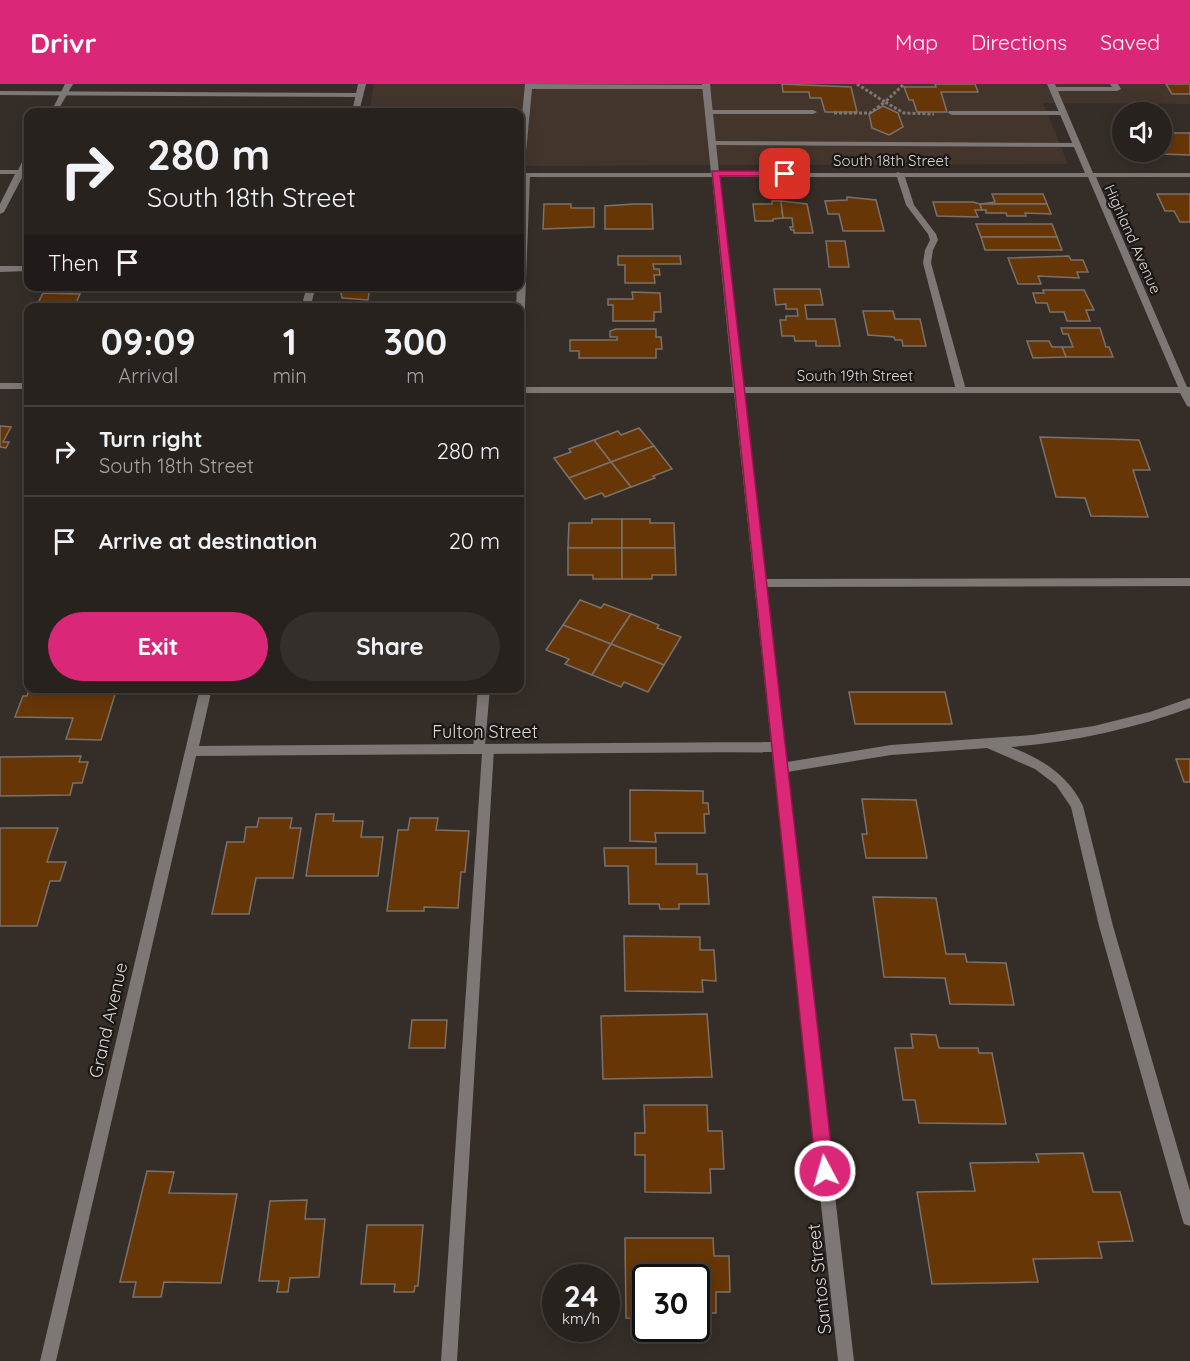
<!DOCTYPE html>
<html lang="en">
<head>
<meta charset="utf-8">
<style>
	:root { --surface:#28221e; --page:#342f2b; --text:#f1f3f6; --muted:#a5a4a4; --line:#443f3c; --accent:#db2777 }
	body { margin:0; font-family:Quicksand,sans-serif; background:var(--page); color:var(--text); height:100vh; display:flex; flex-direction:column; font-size:22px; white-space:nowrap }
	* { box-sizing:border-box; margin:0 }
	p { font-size:20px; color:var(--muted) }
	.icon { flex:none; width:33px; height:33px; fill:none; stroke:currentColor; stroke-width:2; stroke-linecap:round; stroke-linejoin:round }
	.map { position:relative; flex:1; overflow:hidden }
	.drawer { position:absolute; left:24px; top:219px; width:500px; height:390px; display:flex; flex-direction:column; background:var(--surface); border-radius:12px; box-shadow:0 3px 15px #0003,0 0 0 2px var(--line) }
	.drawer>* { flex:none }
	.hud { position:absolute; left:24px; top:24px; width:500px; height:183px; border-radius:12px; box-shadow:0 3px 15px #0003,0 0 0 2px var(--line); background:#28221e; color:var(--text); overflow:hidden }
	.controls { position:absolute; left:1112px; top:18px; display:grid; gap:12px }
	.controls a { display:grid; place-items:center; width:60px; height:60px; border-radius:50%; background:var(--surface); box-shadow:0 3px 15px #0003,0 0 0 2px var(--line); font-size:30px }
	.speed { position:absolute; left:542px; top:1180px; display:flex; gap:12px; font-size:30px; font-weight:700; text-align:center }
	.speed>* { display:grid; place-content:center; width:78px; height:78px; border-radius:50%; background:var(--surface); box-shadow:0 3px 15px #0003,0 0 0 2px var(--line); line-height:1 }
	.speed small { font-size:15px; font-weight:400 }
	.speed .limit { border:3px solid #111; border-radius:9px; background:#fff; color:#111 }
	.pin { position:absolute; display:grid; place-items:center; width:51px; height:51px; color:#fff; margin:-26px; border-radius:12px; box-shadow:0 3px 9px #0006 }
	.me { position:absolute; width:66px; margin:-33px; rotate:354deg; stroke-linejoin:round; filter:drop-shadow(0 0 4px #0008) }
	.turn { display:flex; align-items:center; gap:21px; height:126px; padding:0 24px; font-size:27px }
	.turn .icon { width:78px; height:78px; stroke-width:2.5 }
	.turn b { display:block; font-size:42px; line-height:51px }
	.then { display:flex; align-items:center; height:57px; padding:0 24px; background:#0003; gap:12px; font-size:22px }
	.eta { display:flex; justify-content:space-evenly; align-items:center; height:102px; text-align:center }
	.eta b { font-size:36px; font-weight:700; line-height:42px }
	.cta { display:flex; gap:12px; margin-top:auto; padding:12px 24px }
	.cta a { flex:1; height:69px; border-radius:36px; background:var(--accent); color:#fff; font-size:24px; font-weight:700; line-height:69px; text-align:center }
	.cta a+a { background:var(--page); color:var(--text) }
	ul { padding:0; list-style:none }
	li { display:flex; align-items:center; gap:18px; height:90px; padding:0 24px; border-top:2px solid var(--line) }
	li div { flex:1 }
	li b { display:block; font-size:22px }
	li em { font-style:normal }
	header { display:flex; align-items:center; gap:36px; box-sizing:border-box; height:84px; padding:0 30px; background:var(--accent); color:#fff }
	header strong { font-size:28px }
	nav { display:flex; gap:33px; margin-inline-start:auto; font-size:21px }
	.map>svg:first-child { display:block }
	.built { fill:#43352c }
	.building { fill:#663607; stroke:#7a716a; stroke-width:1.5 }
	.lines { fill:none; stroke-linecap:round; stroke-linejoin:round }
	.path { stroke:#7e7773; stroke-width:3; stroke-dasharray:3 2; stroke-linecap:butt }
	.service { fill:#7d7876; fill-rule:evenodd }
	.minor { fill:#7d7876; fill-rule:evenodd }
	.route { fill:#db2777; stroke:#8e194d; stroke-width:1.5 }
	.labels { text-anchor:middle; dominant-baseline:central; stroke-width:4.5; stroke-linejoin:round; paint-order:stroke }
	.far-street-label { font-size:15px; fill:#dcd7d4; stroke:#1a1714 }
	.street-label { font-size:18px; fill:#dcd7d4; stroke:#1a1714 }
</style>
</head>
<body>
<header>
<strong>Drivr</strong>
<nav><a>Map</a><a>Directions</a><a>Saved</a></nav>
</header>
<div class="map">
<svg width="1190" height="1277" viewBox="0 0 1190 1277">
	<rect width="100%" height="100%" fill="#352e28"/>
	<polygon class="built" points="374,0 1190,0 1190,20 1043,19 1068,80 519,82 519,28 369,28"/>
	<g class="building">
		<polygon points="782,0 851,3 857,28 825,28 821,14 810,14 809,8 783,8"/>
		<polygon points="935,0 975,0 978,8 941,8 947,28 917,28 913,16 909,16 904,3 936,3"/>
		<polygon points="1166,0 1190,0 1190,10 1172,10"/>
		<polygon points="883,22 898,29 903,43 889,51 872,44 869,30"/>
		<polygon points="1161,49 1190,49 1190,71 1163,70"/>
		<polygon points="992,110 1043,110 1047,120 980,120 995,118"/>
		<polygon points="1157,110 1190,110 1190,138 1180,138 1174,127 1165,127"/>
		<polygon points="847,113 876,116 884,147 843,147 839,130 828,130 825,117 847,116"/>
		<polygon points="772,117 781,117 783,134 773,135 773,137 755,137 753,120 772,120"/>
		<polygon points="781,117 807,120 813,149 794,149 794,146 791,146 790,143 793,143 792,134 783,134"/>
		<polygon points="933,118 973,118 980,120 982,126 975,126 978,133 937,132"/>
		<polygon points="544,120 571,120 571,124 594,124 594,143 543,145"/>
		<polygon points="634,120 652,120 653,145 605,145 605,122"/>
		<polygon points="980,120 1047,120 1051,130 1025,129 1026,132 1007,132 1006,129 986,129 986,126 982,126"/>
		<polygon points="976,140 1052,140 1057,153 981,153"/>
		<polygon points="981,153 1057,153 1062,166 985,166"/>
		<polygon points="826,157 845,157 849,183 829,183"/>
		<polygon points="618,172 680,172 681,180 653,180 654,185 659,185 660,191 654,191 655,199 625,199 625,181 618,181"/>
		<polygon points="1069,172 1071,176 1083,176 1088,188 1077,188 1079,194 1038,192 1041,200 1018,200 1008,174"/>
		<polygon points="345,202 370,202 368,216 342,214 341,209"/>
		<polygon points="774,205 820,205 823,221 805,221 807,235 835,235 840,262 816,262 816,257 795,257 794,252 782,252 780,236 786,236 786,232 798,232 797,225 786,225 786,220 776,221"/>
		<polygon points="1043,206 1084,206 1094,226 1086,226 1090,237 1067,237 1064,228 1050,228 1047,219 1036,219 1033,209 1044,209"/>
		<polygon points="632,208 660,209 661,228 654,228 654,237 613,237 613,221 608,221 608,215 633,215"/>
		<polygon points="43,209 80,210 76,219 80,219 78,224 45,224 47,219 38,219"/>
		<polygon points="109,219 142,219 140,224 107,224"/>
		<polygon points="863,227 893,227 895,235 920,235 926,262 903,262 902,256 895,256 894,253 868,251"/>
		<polygon points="1061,244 1100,244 1106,263 1109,263 1113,273 1066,273 1062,263 1073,263 1068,250 1063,250"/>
		<polygon points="616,245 656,245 656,253 661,253 662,265 656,265 656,274 579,274 579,267 570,267 570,256 617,256 617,253 610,253 610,247"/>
		<polygon points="1027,257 1049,257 1052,263 1062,263 1066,273 1033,274"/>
		<polygon points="0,342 11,343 3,358 9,358 6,364 0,363"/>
		<polygon points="639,344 654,362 611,378 594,356 618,347 621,351"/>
		<polygon points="1040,353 1139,356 1150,386 1133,386 1148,433 1091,432 1085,414 1056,413"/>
		<polygon points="594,356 611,378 569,394 554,374 571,368 569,365"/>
		<polygon points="654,362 672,385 653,392 655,394 631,403 611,378"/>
		<polygon points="611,378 631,403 605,413 602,409 585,415 569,394"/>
		<polygon points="592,435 622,435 622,464 568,464 569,439 592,439"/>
		<polygon points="622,435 650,435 650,439 674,439 675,464 622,464"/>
		<polygon points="568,464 622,464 622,495 593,495 593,491 568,491"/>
		<polygon points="622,464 675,464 676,491 652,491 652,495 622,495"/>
		<polygon points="580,516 601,524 604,520 631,530 611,560 563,541"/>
		<polygon points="631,530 659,541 657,544 681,553 664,581 611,560"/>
		<polygon points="563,541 611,560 592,591 565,580 569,575 546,566"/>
		<polygon points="611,560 664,581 648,608 624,598 621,603 592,591"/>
		<polygon points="30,604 117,604 101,656 66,655 73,634 15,633 23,612 27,612"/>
		<polygon points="849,608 945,608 952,640 855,640"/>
		<polygon points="81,672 79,678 88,678 82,699 73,699 70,711 0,712 0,673"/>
		<polygon points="1176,675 1190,675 1190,698 1184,698"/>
		<polygon points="630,706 703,707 703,719 708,719 709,730 704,730 705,749 655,749 656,758 630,757"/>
		<polygon points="862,715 916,716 927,774 866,774 862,750 867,750"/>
		<polygon points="316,730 334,730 333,737 363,737 361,753 383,753 378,792 306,792"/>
		<polygon points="259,734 292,734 290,744 301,744 293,794 256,794 249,830 212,830 227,758 244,758 246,743 257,743"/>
		<polygon points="410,734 438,734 436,746 469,747 465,788 461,788 458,824 424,823 424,827 387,827 398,746 408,746"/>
		<polygon points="0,744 58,744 47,778 66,778 60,797 50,797 37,842 0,842"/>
		<polygon points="604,764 656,764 656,780 697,780 697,790 707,790 709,820 679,820 679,825 660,825 659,820 629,820 628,782 605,782"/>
		<polygon points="873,813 936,814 946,870 965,870 967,878 1006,879 1014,921 950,920 945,894 884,893"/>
		<polygon points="624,852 700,853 700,866 714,866 716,897 702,896 703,908 625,907"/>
		<polygon points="707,930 712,993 603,995 601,932"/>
		<polygon points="412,936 447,936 445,964 409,964"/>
		<polygon points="911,950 936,951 939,964 978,964 979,969 992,969 1006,1040 919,1039 915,1016 903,1016 895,964 913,964"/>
		<polygon points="644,1021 707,1021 708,1047 722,1047 724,1085 710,1085 711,1109 645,1108 645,1071 635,1071 635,1049 645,1049"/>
		<polygon points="1083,1069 1093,1108 1120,1108 1133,1157 1098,1158 1102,1174 1033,1175 1038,1198 932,1200 917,1108 975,1107 970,1079 1039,1078 1036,1070"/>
		<polygon points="147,1087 174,1088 169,1109 237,1110 221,1199 164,1198 161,1213 133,1213 136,1198 120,1198"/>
		<polygon points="307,1116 305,1135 325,1135 319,1193 290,1194 288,1208 277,1208 279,1197 259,1197 270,1117"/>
		<polygon points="367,1141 423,1141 418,1202 415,1202 414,1208 394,1208 395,1200 361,1200"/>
		<polygon points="625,1154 713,1154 714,1172 729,1172 730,1208 716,1208 716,1229 696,1229 696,1194 645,1194 645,1235 626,1234"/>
	</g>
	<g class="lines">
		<g class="path">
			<polyline points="857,0 885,18 904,0"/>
			<polyline points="834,29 870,29 885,18 904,29 934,30"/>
		</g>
		<g class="service">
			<polygon points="525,0 707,1 711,3 707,5 532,5 524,89 530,91 524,248 519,251 519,224 516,224 517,202 519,202 522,93 519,93 519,62"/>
			<polygon points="1110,0 1118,0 1121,5 1117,7 1053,7 1049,5 1053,3 1112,3"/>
			<polygon points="0,7 360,9 364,11 360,13 0,11"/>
			<polygon points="706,26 813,26 817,28 813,30 709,30 705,28"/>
			<polygon points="949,27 1063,27 1067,29 1063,31 952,31 948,29"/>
			<polygon points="709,57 1077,59 1081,61 1077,63 712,61 708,59"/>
			<polygon points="897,88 904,90 914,121 936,150 938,156 933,166 931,179 966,306 964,308 961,309 956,306 923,179 925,166 930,156 928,150 906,121 896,90"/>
			<polygon points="0,182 28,182 28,187 0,188"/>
			<polygon points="1190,494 1190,502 760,503 755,499 760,495"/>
			<polygon points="478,604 490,604 485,661 492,661 494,665 457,1277 441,1277 482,669 475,669 473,665"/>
			<path d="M1190,614V624C1132,645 1073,658 1011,663C1042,675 1068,691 1083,722L1113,842L1190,1107V1142L1184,1140L1182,1134L1099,842L1071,723L1056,701L1035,685L987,664L891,671L781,689L777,688L775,684L777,680L781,679L891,661L1032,651L1094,642L1150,628Z"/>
		</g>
		<g class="minor">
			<polygon points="65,0 73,0 57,28 51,28"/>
			<polygon points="358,0 366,0 359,28 352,28"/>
			<path d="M702,0H710L719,89H1085L1047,0H1055L1093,89H1190V93H1096L1187,303H1190V323L1187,322L1180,309H743L854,1277H838L772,668L196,672L56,1277H40L200,604H212L199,662L771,658L734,309H519V303H733L712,93H519V89H711ZM720,93H1088L1178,303H742Z"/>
			<polygon points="25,72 28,72 28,81 26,86 28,86 28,90 24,90 4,128 0,130 0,120 15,90 0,90 0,86 18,86"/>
			<polygon points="307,202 316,202 310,224 301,224"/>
			<rect x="0" y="299" width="28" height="6"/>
		</g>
	</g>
	<polygon class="route" points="712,87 785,87 789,90 785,92 720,92 834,1087 831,1093 825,1096 819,1093 816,1087"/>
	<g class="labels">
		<g class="far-street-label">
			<text x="891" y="76">South 18th Street</text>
			<text transform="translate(1133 155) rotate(66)">Highland Avenue</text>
			<text x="855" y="291">South 19th Street</text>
		</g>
		<g class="street-label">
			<text x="485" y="647">Fulton Street</text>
			<text transform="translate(108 936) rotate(-77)">Grand Avenue</text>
			<text transform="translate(819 1195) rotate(-96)">Santos Street</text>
		</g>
	</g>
</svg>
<div class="controls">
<a><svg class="icon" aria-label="sound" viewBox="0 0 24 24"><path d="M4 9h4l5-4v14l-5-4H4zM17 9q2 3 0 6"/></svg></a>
</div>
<div class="speed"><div>24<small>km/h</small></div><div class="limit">30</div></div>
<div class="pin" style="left:785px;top:90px;background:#d93025"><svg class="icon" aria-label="arrive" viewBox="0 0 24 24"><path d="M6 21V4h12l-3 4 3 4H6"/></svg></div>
<svg class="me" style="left:825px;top:1087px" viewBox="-20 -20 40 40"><circle r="17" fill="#db2777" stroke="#fff" stroke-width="3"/><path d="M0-11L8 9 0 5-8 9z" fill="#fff"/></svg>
<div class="hud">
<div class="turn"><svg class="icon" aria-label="right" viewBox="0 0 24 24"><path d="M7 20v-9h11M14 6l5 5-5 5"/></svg><div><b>280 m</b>South 18th Street</div></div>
<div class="then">Then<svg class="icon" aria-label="arrive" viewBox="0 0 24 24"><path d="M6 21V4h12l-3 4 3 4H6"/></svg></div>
</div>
<section class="drawer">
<div class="eta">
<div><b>09:09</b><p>Arrival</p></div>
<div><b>1</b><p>min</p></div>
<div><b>300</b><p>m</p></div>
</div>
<ul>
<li><svg class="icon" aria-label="right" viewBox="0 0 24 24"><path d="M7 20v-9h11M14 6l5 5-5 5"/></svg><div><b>Turn right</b><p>South 18th Street</p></div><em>280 m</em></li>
<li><svg class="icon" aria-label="arrive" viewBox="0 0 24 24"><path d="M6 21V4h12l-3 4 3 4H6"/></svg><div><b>Arrive at destination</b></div><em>20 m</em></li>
</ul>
<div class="cta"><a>Exit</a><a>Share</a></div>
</section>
</div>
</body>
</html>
